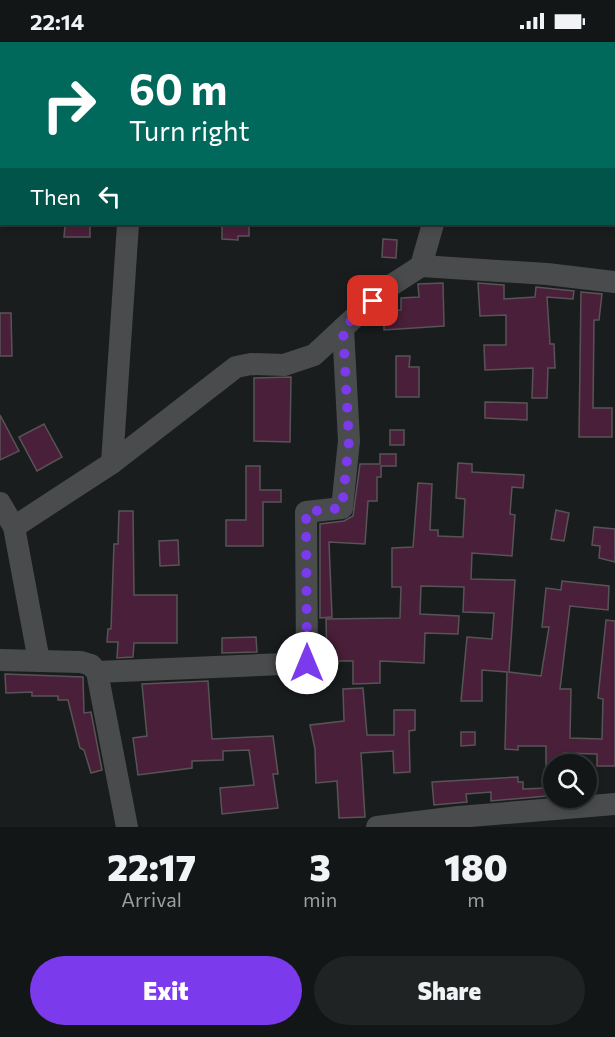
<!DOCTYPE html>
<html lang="en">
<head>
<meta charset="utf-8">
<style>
	:root { --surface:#131616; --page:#202323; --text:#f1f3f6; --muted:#9d9fa1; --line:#323535; --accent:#7c3aed }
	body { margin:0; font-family:Commissioner,sans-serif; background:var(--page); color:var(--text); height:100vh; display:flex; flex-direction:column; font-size:22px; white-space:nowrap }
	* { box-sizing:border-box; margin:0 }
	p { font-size:20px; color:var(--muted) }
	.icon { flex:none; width:33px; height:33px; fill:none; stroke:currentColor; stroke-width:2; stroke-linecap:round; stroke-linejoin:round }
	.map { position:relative; height:785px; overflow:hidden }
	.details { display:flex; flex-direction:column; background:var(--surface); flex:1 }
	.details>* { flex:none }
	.top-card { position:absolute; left:0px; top:0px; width:615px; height:183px; box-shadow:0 3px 9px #0003,0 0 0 2px var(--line); background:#00695c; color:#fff; overflow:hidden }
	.controls { position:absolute; left:543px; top:712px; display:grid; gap:12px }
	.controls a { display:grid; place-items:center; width:54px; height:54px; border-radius:50%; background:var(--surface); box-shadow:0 3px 9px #0003,0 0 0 2px var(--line); font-size:30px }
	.pin { position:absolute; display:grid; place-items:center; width:51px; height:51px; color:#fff; margin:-26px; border-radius:12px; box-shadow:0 3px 9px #0006 }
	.me { position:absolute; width:66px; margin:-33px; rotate:0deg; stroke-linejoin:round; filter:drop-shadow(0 0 4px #0008) }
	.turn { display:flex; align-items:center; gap:21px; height:126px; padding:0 30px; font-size:27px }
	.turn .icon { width:78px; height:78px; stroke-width:2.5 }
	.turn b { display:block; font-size:42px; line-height:51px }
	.then { display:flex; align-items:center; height:57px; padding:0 30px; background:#0003; gap:12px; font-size:22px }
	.eta { display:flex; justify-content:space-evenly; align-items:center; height:102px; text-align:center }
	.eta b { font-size:36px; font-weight:800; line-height:42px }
	.cta { display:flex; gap:12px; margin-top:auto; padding:12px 30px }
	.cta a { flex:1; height:69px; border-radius:36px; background:var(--accent); color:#fff; font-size:24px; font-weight:800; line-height:69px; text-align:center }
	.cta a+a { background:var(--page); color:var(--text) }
	.status { display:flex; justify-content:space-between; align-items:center; height:42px; padding:0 30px; background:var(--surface); direction:ltr }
	.status svg { height:16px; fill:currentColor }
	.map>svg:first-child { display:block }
	.building { fill:#4a1f39; stroke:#585456; stroke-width:1.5 }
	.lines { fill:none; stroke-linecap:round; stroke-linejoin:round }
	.minor { stroke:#494b4c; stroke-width:22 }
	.route { stroke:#7c3aed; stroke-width:10; stroke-dasharray:0 18 }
</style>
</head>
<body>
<div class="status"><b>22:14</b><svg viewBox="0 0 49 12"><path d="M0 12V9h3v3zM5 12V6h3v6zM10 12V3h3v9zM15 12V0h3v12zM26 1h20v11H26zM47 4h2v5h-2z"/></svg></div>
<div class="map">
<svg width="615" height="785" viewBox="0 0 615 785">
	<rect width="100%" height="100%" fill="#191d1e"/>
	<g class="building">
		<polygon points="222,182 249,182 249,194 238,194 238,198 222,197"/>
		<polygon points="65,183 90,183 90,195 64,195"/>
		<polygon points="383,197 397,198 396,216 382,215"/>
		<polygon points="443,241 444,284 384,288 384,269 401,268 401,256 419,255 418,242"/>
		<polygon points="478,241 504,243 504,257 535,255 536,245 574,249 573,257 547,255 550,302 554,302 555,326 548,326 547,356 532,356 533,326 485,328 484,303 506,303 506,273 480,274"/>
		<polygon points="581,250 602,252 599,278 594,278 593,366 612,366 612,395 579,395"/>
		<polygon points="0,271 11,271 12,314 0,314"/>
		<polygon points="396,314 410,314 409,325 419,325 419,355 396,355"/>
		<polygon points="291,335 290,400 254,399 254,336"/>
		<polygon points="485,360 527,361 527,378 485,376"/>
		<polygon points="0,373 19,409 0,418"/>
		<polygon points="44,382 62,415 37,429 19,395"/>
		<rect x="390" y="388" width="14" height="15"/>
		<polygon points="380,412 396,412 396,424 381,424 381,435 377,435 377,459 368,459 365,502 329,500 332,575 320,576 320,482 344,479 353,474 360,422 380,422"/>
		<polygon points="458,421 472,422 472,430 524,433 523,446 512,445 510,472 515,473 512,514 472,511 471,537 515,538 509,630 541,634 549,585 542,585 546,546 561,548 562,539 609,544 608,568 570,564 560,647 571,647 570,696 602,697 603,657 598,656 606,578 615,579 615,724 597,724 597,712 564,711 564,723 546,723 546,704 518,704 518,708 505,707 507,630 482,628 482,659 461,659 467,595 492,597 494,571 463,570 464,545 421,544 420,572 459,574 458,592 425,591 424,621 380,619 380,641 353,642 353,619 327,619 326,577 400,576 401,545 392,545 392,506 413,505 418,441 432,442 430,488 438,488 438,494 463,495 465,457 456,456"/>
		<polygon points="246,424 260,424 260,448 281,448 281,460 263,460 263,504 226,504 226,478 246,478"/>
		<polygon points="556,468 569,471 564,499 551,497"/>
		<polygon points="119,469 133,469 134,553 177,553 177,601 134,601 133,615 117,616 118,600 107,600 108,587 111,587 114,502 118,502"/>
		<polygon points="594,485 615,487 615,520 599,516 600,504 592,503"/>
		<polygon points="178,498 179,523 160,524 159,499"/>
		<polygon points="256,595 257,610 222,611 222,596"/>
		<polygon points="5,632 83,635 84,671 91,670 102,728 91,731 84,708 80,706 68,658 58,658 58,654 32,654 32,650 6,651"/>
		<polygon points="208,639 212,697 273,694 278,732 273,732 278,766 222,772 220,746 254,743 249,708 223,709 223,718 192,719 192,726 138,733 133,696 147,694 142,642"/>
		<polygon points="363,646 367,693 394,693 394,668 415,668 415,688 409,689 410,730 394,731 393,709 361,711 365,775 339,776 337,739 316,741 315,707 310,683 344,679 343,647"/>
		<polygon points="461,690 475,690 475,703 461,704"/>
		<polygon points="518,735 518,740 523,740 523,747 547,746 547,754 491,759 491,750 466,752 467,760 434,763 432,740"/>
	</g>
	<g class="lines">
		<g class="minor">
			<polyline points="451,2 451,0"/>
			<polyline points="421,224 433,182"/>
			<polyline points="112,421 128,182"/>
			<polyline points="0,461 14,485 39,619"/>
			<polyline points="14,485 112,421 236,325 251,322 284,323 314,313 384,248 421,224 547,232 615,240"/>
			<polyline points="0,618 81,620 91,623 97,630 127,785"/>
			<polyline points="97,630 307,621 306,470 342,466 349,399 343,286"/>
			<polyline points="377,785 458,775 615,762"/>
		</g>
	</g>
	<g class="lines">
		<polyline class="route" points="307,621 306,470 342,466 349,399 343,286 373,259"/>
	</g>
</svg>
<div class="controls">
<a><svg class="icon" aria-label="search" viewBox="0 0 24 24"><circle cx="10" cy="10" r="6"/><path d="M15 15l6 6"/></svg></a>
</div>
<div class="pin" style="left:373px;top:259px;background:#d93025"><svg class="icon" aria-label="arrive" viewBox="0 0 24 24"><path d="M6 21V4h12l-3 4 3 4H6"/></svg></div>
<svg class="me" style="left:307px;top:621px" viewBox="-20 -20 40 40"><circle r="19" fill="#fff"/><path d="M0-13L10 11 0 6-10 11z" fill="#7c3aed"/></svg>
<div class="top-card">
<div class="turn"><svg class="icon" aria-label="right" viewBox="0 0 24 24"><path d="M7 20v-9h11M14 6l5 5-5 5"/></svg><div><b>60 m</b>Turn right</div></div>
<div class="then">Then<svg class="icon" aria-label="left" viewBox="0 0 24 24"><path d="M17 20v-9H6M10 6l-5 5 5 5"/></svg></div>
</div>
</div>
<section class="details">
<div class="eta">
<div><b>22:17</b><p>Arrival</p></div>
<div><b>3</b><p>min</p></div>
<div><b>180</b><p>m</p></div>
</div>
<div class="cta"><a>Exit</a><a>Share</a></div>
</section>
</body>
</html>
